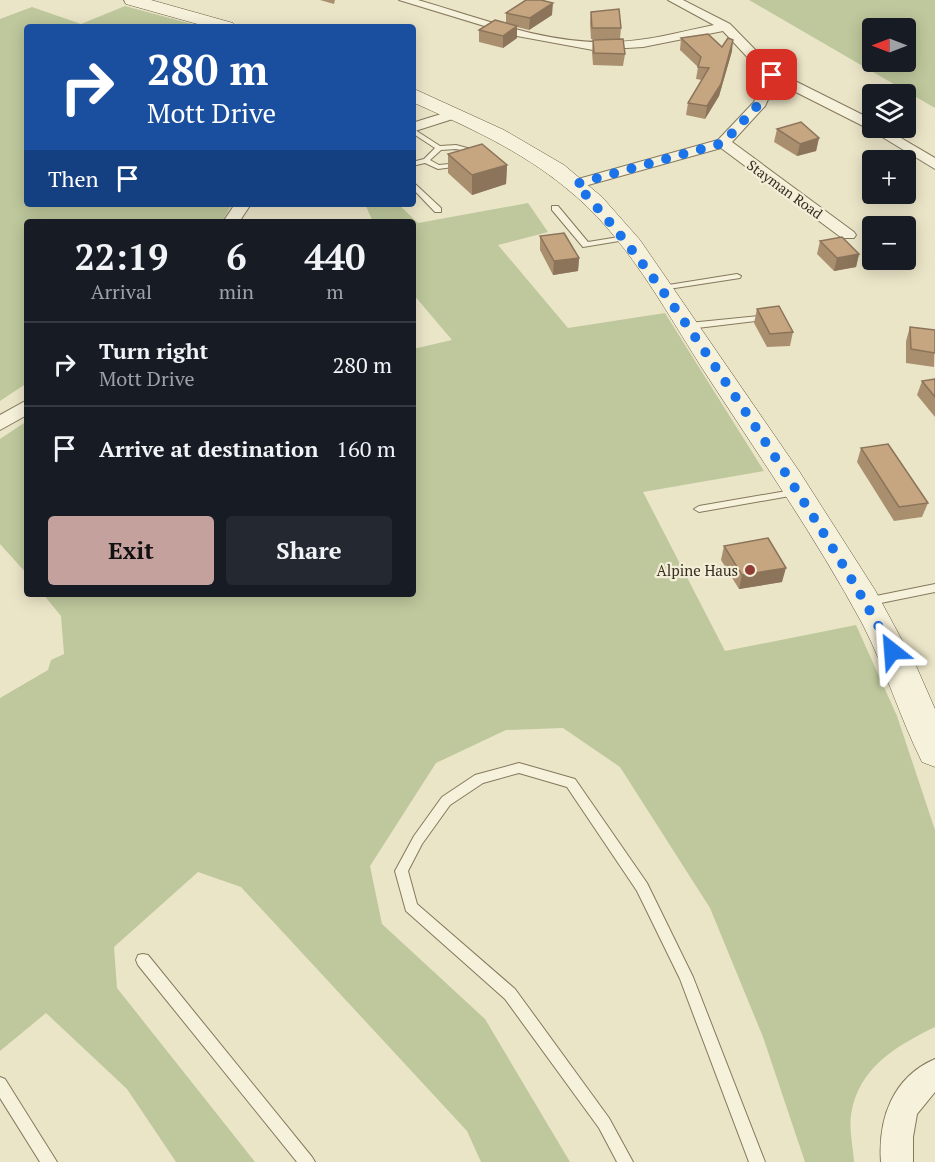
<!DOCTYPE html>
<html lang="en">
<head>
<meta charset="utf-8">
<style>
	:root { --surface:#171b24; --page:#242831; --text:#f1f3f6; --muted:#9ea1a6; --line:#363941; --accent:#c5a19e }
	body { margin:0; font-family:"PT Serif",serif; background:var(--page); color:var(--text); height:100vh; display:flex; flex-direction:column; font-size:22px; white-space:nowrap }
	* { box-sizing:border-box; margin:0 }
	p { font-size:20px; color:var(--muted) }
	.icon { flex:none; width:33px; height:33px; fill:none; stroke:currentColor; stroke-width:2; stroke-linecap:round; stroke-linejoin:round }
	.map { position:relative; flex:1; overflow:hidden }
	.panel { position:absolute; left:24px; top:219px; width:392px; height:378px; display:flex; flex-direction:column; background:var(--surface); border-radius:6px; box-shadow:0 3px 15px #0003 }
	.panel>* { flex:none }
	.hud { position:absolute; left:24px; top:24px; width:392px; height:183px; border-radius:6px; box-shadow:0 3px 15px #0003; background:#1a4fa0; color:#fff; overflow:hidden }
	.needle { width:39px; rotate:270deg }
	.tools { position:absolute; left:862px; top:18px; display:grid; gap:12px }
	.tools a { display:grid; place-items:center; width:54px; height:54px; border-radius:6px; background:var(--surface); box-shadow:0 3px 15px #0003; font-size:30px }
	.pin { position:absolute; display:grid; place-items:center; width:51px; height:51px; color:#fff; margin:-26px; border-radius:12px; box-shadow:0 3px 9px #0006 }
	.me { position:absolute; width:66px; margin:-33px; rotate:332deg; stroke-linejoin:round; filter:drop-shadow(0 0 4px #0008) }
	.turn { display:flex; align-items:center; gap:21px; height:126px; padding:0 24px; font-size:27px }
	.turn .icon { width:78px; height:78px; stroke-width:2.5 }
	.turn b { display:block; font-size:42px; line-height:51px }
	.then { display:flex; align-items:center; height:57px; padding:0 24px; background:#0003; gap:12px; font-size:22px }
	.eta { display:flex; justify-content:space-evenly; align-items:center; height:102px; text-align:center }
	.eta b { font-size:36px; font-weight:800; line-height:42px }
	.action { display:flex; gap:12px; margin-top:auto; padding:12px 24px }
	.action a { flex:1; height:69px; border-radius:6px; background:var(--accent); color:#111; font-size:24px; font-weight:800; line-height:69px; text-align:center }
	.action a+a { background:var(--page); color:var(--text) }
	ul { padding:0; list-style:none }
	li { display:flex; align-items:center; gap:18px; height:84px; padding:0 24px; border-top:2px solid var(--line) }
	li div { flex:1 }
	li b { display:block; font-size:22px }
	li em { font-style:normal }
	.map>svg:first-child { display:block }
	.green { fill:#bec89c; fill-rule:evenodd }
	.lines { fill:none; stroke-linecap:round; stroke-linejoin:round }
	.service-casing { stroke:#85785e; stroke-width:2 }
	.minor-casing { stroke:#85785e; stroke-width:2 }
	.secondary-casing { stroke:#675941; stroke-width:1 }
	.service { fill:#f6f1da; fill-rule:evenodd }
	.minor { fill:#f6f1da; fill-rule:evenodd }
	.secondary { fill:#f6f1da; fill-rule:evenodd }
	.wall { fill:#aa8f6f }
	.shaded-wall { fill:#8b745a }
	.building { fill:#c6a681; stroke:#8b745a; stroke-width:1.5 }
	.route { stroke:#1a73e8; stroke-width:10; stroke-dasharray:0 18 }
	.poi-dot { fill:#903d33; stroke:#f3eed7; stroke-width:2 }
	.labels { text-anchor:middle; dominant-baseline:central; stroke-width:4.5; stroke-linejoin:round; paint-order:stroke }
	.far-street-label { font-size:14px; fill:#372e21; stroke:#f3eed7 }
	.poi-label { font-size:15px; fill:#372e21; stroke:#f3eed7; text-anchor:end }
</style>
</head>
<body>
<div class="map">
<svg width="935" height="1162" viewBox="0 0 935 1162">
	<rect width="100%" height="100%" fill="#ebe5c8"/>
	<g class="green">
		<path d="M749,0H935V108ZM906,28V62H873V28Z"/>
		<polygon points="125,6 203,27 27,27 27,204 232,204 222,222 27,222 27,383 0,401 0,19 32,7 81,24"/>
		<path d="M528,203L548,232L498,245L568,328L665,313L764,471L643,492L725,651L856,625L897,716L935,830V1027C896,1046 858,1068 851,1115C849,1129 853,1147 854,1162H805L763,1037L710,908L620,767L563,728L506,730L436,763L370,866L382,924L485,1019L570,1162H481L467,1131L241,887L198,872L114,947L117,988L255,1162H176L127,1089L46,1013L0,1051V698L48,670L51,660L64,654L61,616L43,594H412L413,349L452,340L413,294L412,222H373L365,204H398L418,223Z"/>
		<polygon points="27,421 27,574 0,544 0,439"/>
	</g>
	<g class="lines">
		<g class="service-casing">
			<g id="service">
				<polygon points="412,128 440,146 456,145 471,149 476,157 471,158 466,151 456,149 441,150 430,160 439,165 459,163 463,165 461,166 438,169 425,163 412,166 412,162 424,159 435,148 412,133"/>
				<polygon points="412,181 441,208 441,212 435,212 412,188"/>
				<polygon points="552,206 558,206 588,242 625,236 629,238 625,240 583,247 552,210"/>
				<polygon points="737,274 741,276 740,278 662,290 658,288 662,286"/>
				<polygon points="769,315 772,315 772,319 689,329 685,326 689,323"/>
				<polygon points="798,489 803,492 801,494 699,512 694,509 699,506"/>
				<polygon points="935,584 935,592 866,606 861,602 866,598"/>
				<polygon points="519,763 575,779 647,883 693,977 765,1162 749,1162 680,979 637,891 567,787 519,773 483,783 450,805 422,844 408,871 417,904 515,989 609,1118 633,1162 617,1162 599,1128 505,999 406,911 395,871 414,836 442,797 475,775"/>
				<polygon points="143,954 148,955 312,1157 315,1162 297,1162 138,965 136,960 138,955"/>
				<polygon points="0,1077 5,1079 57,1162 40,1162 0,1098"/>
			</g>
		</g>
		<g class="minor-casing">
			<g id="minor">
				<path d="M399,0H418C480,18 545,44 610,42C645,42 679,32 714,25L668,0H683L730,24L777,72L873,120V128H884L935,158V169L869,129L776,82L765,106L732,142L854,232L856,235L854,238H842L721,148L581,187H571L568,184L571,181L718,140L754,102L765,76L723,31L643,47L593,50L517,36Z"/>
				<polygon points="454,110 459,111 459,117 412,132 412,123"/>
				<polygon points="235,204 251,204 239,222 223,222"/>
				<polygon points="27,400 27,415 0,430 0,415"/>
				<path d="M935,1059V1092L917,1114L913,1137V1162H881C878,1118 893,1077 935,1059Z"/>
			</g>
		</g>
		<g class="secondary-casing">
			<g id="secondary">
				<polygon points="124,0 151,0 233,23 236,27 208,27 126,4"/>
				<path d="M412,88L504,130L564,165L602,197L640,240L799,471L875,590L917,668L935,709V767L922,762C900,718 886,670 863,625C815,536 757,453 702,368C662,305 625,235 566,188C520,150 466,126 412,102Z"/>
			</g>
		</g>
		<use href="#service" class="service"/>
		<use href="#minor" class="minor"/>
		<use href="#secondary" class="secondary"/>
	</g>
	<g class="wall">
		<polygon points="320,0 335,0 334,4"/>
		<polygon points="591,12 621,28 620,39 625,54 623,66 593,65 592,52 593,40 608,39 591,39 590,23"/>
		<polygon points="506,13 552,15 529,30 517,27 517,38 503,48 479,42 479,30 506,23"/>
		<polygon points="681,38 722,47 732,51 719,96 705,119 686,115 688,103 702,80 696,79 698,67 680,50"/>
		<polygon points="777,129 819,138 816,151 797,156 774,142"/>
		<polygon points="448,154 507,165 506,184 472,195 448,173"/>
		<polygon points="540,236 579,258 578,271 553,275 540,250"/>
		<polygon points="820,241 859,254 856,267 834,271 817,254"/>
		<polygon points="757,309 793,332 790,346 767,347 754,323"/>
		<polygon points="910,327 935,330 934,367 906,363 906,341"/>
		<polygon points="935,379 935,417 917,395 922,381"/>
		<polygon points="861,448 928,503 922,517 894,521 857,462"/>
		<polygon points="724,546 782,582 739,589 721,560"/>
	</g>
	<g class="shaded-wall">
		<polygon points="553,3 552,15 529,30 530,18"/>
		<polygon points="517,26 517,38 503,48 503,36"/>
		<polygon points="733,40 732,51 719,96 705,119 707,106"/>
		<polygon points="819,138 816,151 797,156 800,144"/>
		<polygon points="507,165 506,184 472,195 472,175"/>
		<polygon points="859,254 856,267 834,271 837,258"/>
		<polygon points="579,258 578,271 553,275 554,261"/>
		<polygon points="786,568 782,582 739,589 742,575"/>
	</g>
	<g class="building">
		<polygon points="526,0 541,0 553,3 530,18 506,13"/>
		<polygon points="619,9 621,28 592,28 591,12"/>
		<polygon points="495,20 517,26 503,36 479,30"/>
		<polygon points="708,34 722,47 728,38 733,40 721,84 707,106 688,103 709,68 698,67 701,57 681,38"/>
		<polygon points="623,39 625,54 594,53 593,40"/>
		<polygon points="801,122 819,138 800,144 777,129"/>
		<polygon points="482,144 507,165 472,175 448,154"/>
		<polygon points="564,233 579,258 554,261 540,236"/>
		<polygon points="842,237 859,254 837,258 820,241"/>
		<polygon points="779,306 793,332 770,334 757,309"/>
		<polygon points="910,327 935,330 935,353 911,349"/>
		<polygon points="935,379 935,397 922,381"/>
		<polygon points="888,444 928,503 899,507 861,448"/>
		<polygon points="768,538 786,568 742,575 724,546"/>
	</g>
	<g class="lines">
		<path class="route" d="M772,75L760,103L723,143L576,184C642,255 693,334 747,414C798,492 848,569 892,651"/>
	</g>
	<circle class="poi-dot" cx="750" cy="570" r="6"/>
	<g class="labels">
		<g class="far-street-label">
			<text transform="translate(785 189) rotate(36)">Stayman Road</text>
		</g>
		<g class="poi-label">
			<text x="738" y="570">Alpine Haus</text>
		</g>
	</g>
</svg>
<div class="tools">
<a><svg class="needle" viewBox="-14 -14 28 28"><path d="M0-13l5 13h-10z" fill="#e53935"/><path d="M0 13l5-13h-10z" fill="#9ea1a6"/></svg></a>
<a><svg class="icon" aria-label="layers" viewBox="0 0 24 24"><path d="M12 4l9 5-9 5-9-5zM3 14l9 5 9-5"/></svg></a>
<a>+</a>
<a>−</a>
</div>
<div class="pin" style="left:772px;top:75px;background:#d93025"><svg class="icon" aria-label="arrive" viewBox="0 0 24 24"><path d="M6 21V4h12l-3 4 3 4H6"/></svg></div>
<svg class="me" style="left:892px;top:651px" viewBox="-20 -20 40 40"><path d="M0-17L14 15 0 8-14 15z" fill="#1a73e8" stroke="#fff" stroke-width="4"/></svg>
<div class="hud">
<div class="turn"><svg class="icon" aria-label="right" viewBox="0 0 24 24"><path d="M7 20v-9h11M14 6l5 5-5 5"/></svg><div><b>280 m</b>Mott Drive</div></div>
<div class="then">Then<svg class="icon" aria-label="arrive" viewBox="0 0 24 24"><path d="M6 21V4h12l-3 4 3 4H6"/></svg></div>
</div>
<section class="panel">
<div class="eta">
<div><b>22:19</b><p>Arrival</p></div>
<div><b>6</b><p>min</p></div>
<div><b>440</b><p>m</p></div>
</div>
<ul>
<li><svg class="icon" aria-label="right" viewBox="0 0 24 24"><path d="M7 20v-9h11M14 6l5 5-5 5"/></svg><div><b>Turn right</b><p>Mott Drive</p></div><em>280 m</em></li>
<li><svg class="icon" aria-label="arrive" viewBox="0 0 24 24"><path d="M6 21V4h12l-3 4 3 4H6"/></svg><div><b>Arrive at destination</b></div><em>160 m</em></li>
</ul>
<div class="action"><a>Exit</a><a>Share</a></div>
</section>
</div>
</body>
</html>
